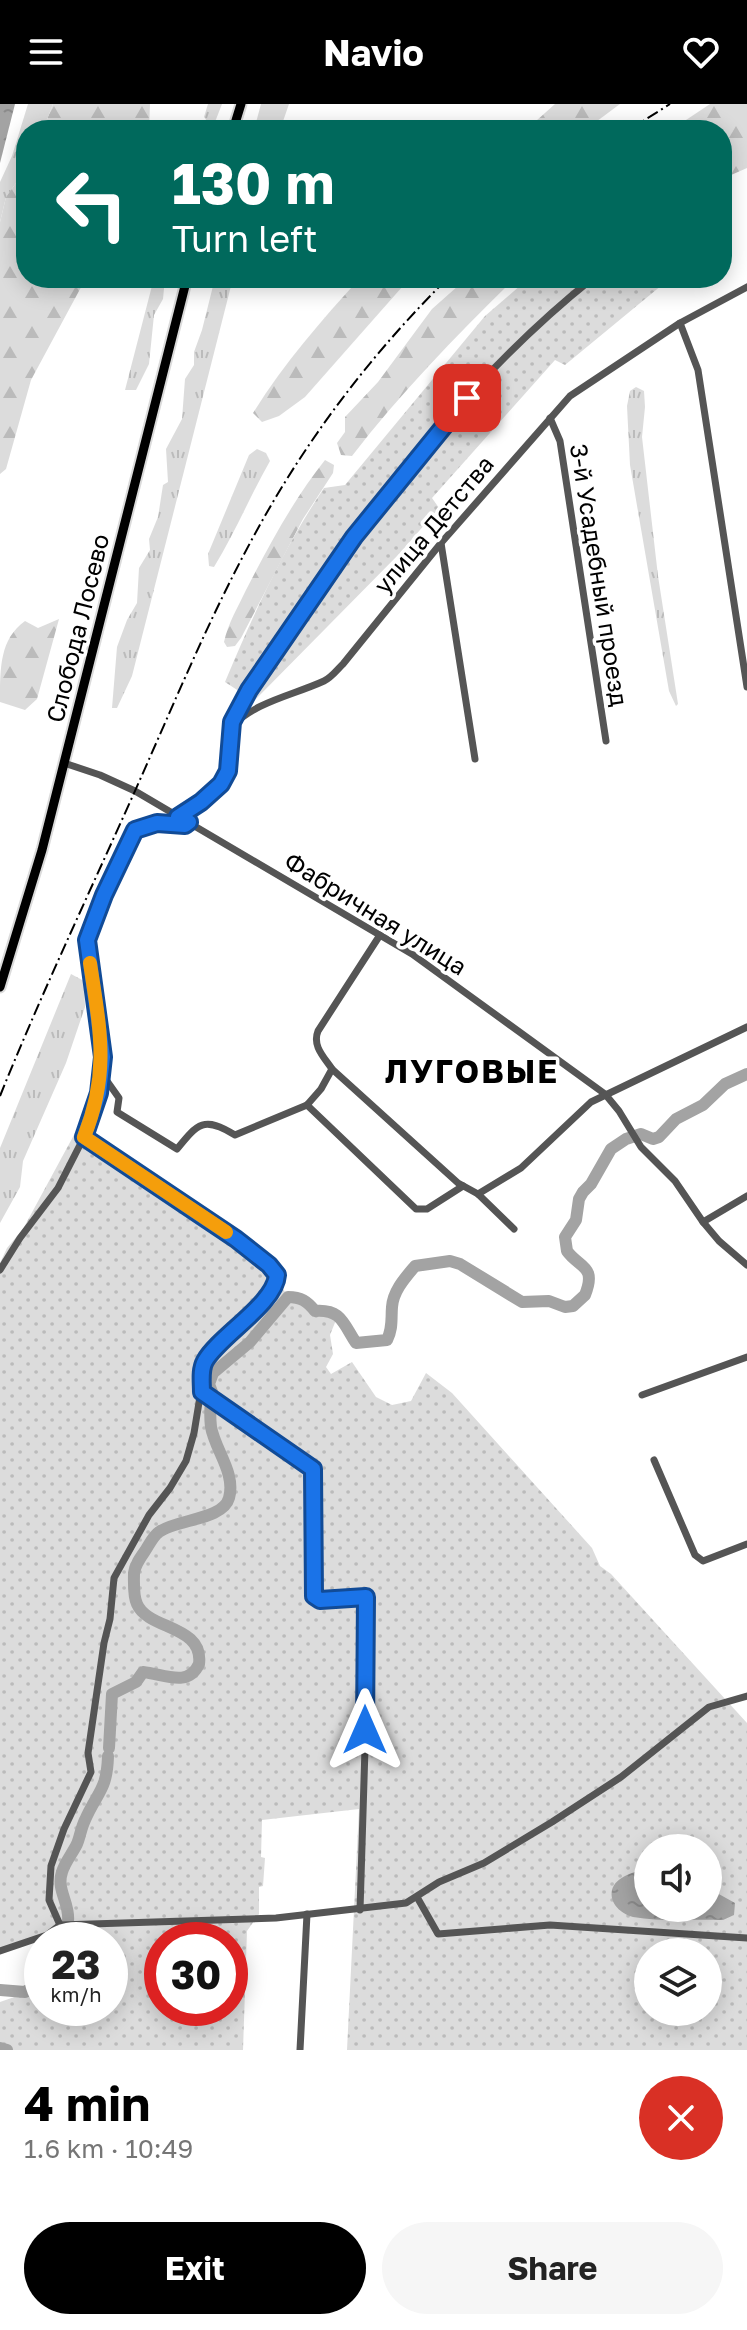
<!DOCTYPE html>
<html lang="en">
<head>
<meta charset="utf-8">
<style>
	:root { --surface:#fff; --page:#f6f6f6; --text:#222; --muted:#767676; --accent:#000 }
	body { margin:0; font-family:"Golos Text",sans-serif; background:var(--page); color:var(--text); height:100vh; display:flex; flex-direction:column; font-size:30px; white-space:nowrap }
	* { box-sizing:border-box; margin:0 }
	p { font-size:26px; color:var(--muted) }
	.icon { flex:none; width:44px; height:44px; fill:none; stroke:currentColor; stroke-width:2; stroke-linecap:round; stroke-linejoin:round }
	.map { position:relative; height:1946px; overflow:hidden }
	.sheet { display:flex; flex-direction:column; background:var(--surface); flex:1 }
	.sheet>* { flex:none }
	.guide { position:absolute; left:16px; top:16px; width:716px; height:168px; border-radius:32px; box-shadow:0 4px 20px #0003; background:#00695c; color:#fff; overflow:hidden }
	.fabs { position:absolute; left:634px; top:1730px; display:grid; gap:16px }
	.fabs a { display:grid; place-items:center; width:88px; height:88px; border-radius:50%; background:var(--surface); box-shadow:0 4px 20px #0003; font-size:40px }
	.speed { position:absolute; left:24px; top:1818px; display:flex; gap:16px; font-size:40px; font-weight:700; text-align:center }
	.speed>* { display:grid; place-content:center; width:104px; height:104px; border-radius:50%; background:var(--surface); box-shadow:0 4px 20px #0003; line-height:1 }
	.speed small { font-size:20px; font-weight:400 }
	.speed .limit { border:12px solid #d22; background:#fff; color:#111 }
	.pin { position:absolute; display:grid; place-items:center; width:68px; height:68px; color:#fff; margin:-34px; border-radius:16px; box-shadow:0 4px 12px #0006 }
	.me { position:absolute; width:88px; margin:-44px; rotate:0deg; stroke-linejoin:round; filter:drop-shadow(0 0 6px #0008) }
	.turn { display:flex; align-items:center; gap:28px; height:168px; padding:0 24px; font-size:36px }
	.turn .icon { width:104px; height:104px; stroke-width:2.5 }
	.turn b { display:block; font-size:56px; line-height:68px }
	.round { display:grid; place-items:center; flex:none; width:84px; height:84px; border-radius:42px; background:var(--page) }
	.head { display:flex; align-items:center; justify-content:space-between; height:136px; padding:0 24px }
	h1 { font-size:48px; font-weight:700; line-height:60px; color:var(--accent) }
	.cta { display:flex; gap:16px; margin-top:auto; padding:16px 24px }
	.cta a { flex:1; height:92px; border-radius:48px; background:var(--accent); color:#fff; font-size:32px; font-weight:700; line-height:92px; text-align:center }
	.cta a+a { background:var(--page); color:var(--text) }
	header { display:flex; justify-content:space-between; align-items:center; height:104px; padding:0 24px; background:var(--accent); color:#fff; font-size:36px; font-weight:700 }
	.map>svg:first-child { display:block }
	.grass { fill:url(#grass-tufts) }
	.forest { fill:url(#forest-firs) }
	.park { fill:url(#park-dots); fill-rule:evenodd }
	.water { fill:url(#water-ripples) }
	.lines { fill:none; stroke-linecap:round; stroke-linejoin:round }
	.river { stroke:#a3a3a3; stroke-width:12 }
	.major-casing { stroke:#dbdbdb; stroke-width:13 }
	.minor { stroke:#555; stroke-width:7 }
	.major { stroke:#000; stroke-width:9 }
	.rail { stroke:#000; stroke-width:2; stroke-dasharray:12 4 2 4; stroke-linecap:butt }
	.route-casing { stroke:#114b97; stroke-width:20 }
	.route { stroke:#1a73e8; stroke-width:14 }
	.slow { stroke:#f59e0b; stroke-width:14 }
	.labels { text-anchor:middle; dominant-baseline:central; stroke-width:7; stroke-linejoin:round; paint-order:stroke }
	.street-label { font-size:24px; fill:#000; stroke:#fff }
	.district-label { font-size:32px; font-weight:bold; letter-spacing:2px; fill:#000; stroke:#fff }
</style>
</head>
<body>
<header><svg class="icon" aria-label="menu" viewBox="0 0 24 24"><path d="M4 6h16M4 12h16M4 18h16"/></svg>Navio<svg class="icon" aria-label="heart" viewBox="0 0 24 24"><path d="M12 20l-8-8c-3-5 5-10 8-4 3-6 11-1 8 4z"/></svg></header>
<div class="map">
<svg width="747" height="1946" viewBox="0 0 747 1946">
	<defs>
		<pattern id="grass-tufts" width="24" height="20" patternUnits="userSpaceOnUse" patternTransform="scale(2)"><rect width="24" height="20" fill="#dcdcdc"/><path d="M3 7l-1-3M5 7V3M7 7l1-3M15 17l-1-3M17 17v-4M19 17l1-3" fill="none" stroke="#bbb"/></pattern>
		<pattern id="forest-firs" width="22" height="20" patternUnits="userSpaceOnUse" patternTransform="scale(2)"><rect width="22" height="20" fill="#dcdcdc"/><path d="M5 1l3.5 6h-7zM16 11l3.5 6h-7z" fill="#bbb"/></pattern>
		<pattern id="park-dots" width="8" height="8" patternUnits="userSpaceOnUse" patternTransform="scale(2)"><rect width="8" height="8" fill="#dcdcdc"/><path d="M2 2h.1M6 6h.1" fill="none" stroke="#bbb" stroke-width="1.8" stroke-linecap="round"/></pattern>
		<pattern id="water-ripples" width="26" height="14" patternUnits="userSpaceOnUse" patternTransform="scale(2)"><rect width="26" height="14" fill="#a3a3a3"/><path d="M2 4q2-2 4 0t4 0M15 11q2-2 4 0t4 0" fill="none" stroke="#8b8b8b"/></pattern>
	</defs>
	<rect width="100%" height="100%" fill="#fff"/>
	<g class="grass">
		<polygon points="28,0 53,0 43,26 26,26 26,65 6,93 0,118 0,78 12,52"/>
		<polygon points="208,0 222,0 215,18 210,21 204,13"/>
		<polygon points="261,0 289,0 280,26 254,26"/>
		<polygon points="154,174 165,174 163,195 154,211 149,260 136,286 125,286"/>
		<polygon points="215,174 233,174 132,572 117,604 112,604 117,543 127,516 137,499 139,464 150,446 149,435 158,413 163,381 168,378 166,345 182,315 185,275 194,261 194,248 202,226"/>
		<polygon points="636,283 644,287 645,303 642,333 658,472 678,600 676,602 669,587 630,361 627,302 630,287"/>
		<path d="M257,345L266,349L270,357C250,392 235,429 214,463L209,462L208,450L249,351Z"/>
		<polygon points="71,870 84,877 85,903 66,959 23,1057 20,1083 0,1119 0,1044"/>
	</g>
	<g class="forest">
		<polygon points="53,0 150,0 149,26 43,26"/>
		<polygon points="555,0 620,0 585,26 526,26"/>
		<polygon points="710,0 747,0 747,64 722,75 722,37 725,32 722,33 722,26 683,26 686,16"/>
		<polygon points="26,65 26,174 86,174 31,276 6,365 0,370 0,118 6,93"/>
		<path d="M360,174H410L305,293L279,312L262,318L253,309C284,259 321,217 360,174Z"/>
		<path d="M467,174H515C458,230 401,288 352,352L341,351L337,339L345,328V313L378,278L432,205Z"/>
		<path d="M325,356L334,361L333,369L303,415L241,534L235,542L227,543L224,538C228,519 238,503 246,486C269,441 294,395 325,356Z"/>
		<path d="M59,515L37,595L25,606L0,598C0,563 0,535 25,517L38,524Z"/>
	</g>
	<g class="park">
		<path d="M529,174H663L662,181L565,261L555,256L432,394L439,404L400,449L254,597L225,578C253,511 283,445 324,384L345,381L485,212Z"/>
		<path d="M75,1029L269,1161L288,1193C301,1193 307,1197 315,1207L329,1206L338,1211L330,1231L333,1250L326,1263L331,1270L352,1258L376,1293L392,1301L411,1297L426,1269L452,1289L592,1444L600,1462L611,1470L747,1619V1946H347L359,1705L262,1716L261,1753L265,1754L263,1782L259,1783V1810L247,1827L243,1946H0V1898L23,1890L42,1878V1904H110V1836H68L60,1822L42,1832L0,1845V1159L7,1144L23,1125ZM648,1744H708V1804H648ZM162,1836H230V1904H162ZM648,1848H708V1908H648Z"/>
	</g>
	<g class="water">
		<polygon points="0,0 15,0 0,59"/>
		<path d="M648,1764V1804H708V1784L735,1799L734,1811L723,1816C694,1815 662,1818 633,1813C621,1810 609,1799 612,1786C616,1772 635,1768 648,1764Z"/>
	</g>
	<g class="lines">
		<g class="river">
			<path d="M212,1288L209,1280L213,1269L250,1238L288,1193C301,1193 307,1197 315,1207C341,1205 343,1219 356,1239L387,1236C393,1224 391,1215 392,1203C393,1187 405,1174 415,1162L450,1157L460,1160L522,1198L549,1197L565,1203L573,1202L585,1191C597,1161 579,1164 567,1147L565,1133L576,1116L579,1095L583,1088L591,1080L611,1045L626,1035L641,1030L653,1035L659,1033L676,1015L703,1001L725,980L747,970"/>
			<path d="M109,1644L112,1590L136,1578L143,1568C164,1570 188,1584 199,1560C204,1521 148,1526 137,1500C133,1492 134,1478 134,1469C135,1461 140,1454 145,1447C149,1441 153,1432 159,1428C177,1415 223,1416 229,1394C236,1369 215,1346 211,1323C210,1314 210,1306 211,1298"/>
			<path d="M68,1817C70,1799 56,1786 62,1768C65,1758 72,1750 77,1740C80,1733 81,1724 85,1716C97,1688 107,1687 108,1652"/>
			<polyline points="69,1825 70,1836"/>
			<polyline points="0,1886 25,1888 42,1878"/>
			<polyline points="0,1944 7,1946"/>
		</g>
		<g class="major-casing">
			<g id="major">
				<polyline points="233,26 241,0"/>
				<polyline points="0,883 42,746 187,174"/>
			</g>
		</g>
		<g class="minor">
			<polyline points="680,219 698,266 747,583"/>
			<polyline points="550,314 560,337 606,637"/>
			<polyline points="441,439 475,655"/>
			<path d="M231,623C257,597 291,592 324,577C331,574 337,566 343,560L441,439L570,292L680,219L747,183"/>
			<polyline points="64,659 100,671 135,687 412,850 605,990 619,1007 641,1043 675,1077 703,1118 719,1137 747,1161"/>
			<path d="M178,713C196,701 226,687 228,663C229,646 227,631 233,615C244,587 265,562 281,537C368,405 469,273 593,174"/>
			<polyline points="332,965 458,1079 478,1090 514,1125"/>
			<path d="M102,970L119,994L117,1008L177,1045C198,1019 204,1012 235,1031L307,1001L321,985L332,965C324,953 312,942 318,927L380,831"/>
			<polyline points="307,1001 416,1105 427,1105 463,1082"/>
			<polyline points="478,1090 521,1064 591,998 747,923"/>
			<polyline points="703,1118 747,1092"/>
			<polyline points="0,1166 20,1134 58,1084 84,1033 96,1000 103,953 87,836 104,791 135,726 157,719 185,721 189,718"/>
			<polyline points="202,1288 313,1365 314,1492 320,1496 366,1493 365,1644 360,1806"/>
			<polyline points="642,1291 747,1253"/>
			<polyline points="654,1356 695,1451 703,1457 747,1440"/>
			<polyline points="417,1793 438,1830 550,1821 747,1834"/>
			<polyline points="60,1821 49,1796 51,1762 64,1725 91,1668 88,1649 104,1539 110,1515 114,1474 149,1411 170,1384 186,1357 194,1329 206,1256 265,1194 277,1177 277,1171 269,1161 236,1135 84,1033"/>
			<polyline points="0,1847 47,1831 60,1821 276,1814 406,1799 439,1778 484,1759 552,1718 621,1673 709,1603 747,1592"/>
			<polyline points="300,1946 307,1810"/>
		</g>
		<use href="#major" class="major"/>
		<g class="rail">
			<polyline points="629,26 670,0"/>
			<path d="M0,992C40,893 86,796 130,698C172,605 211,508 261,419C311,329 375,246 448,174"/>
		</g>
	</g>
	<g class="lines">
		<g class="route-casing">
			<path id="route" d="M365,1626L366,1493L320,1496L314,1492L313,1365L202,1288C202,1278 200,1266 205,1257C219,1232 275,1200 277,1171L269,1161L236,1135L84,1033L99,989L103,953L87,836L104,791L135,726L157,719L185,721L189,718L178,713L201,698L221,680L228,667L232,618L249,586L354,433L467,294"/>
		</g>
		<use href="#route" class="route"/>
		<path class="slow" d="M90,859C100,926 110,968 84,1033L226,1128"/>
	</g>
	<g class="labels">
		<g class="street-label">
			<text transform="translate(433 420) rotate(-50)">улица Детства</text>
			<text transform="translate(600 471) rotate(81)">3-й Усадебный проезд</text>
			<text transform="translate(77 524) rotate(-76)">Слобода Лосево</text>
			<text transform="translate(376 809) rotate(32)">Фабричная улица</text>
		</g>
		<g class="district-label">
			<text x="472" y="967">ЛУГОВЫЕ</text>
		</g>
	</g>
</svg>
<div class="fabs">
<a><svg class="icon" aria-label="sound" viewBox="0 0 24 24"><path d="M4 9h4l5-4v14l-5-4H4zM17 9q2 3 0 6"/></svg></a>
<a><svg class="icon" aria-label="layers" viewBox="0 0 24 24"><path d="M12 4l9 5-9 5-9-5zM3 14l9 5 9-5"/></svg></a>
</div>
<div class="speed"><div>23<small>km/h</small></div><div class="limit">30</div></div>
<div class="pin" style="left:467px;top:294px;background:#d93025"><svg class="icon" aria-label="arrive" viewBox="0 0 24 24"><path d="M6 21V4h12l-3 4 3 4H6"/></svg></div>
<svg class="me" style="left:365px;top:1626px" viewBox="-20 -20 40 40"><path d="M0-17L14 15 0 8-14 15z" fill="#1a73e8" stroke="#fff" stroke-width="4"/></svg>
<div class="guide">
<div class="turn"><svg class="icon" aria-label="left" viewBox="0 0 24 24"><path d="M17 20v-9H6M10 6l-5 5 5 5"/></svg><div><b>130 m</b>Turn left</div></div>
</div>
</div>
<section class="sheet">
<div class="head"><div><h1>4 min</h1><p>1.6 km · 10:49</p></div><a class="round" style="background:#d93025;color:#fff"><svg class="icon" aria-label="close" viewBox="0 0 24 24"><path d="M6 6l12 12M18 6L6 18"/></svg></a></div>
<div class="cta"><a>Exit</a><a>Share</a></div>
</section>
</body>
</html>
